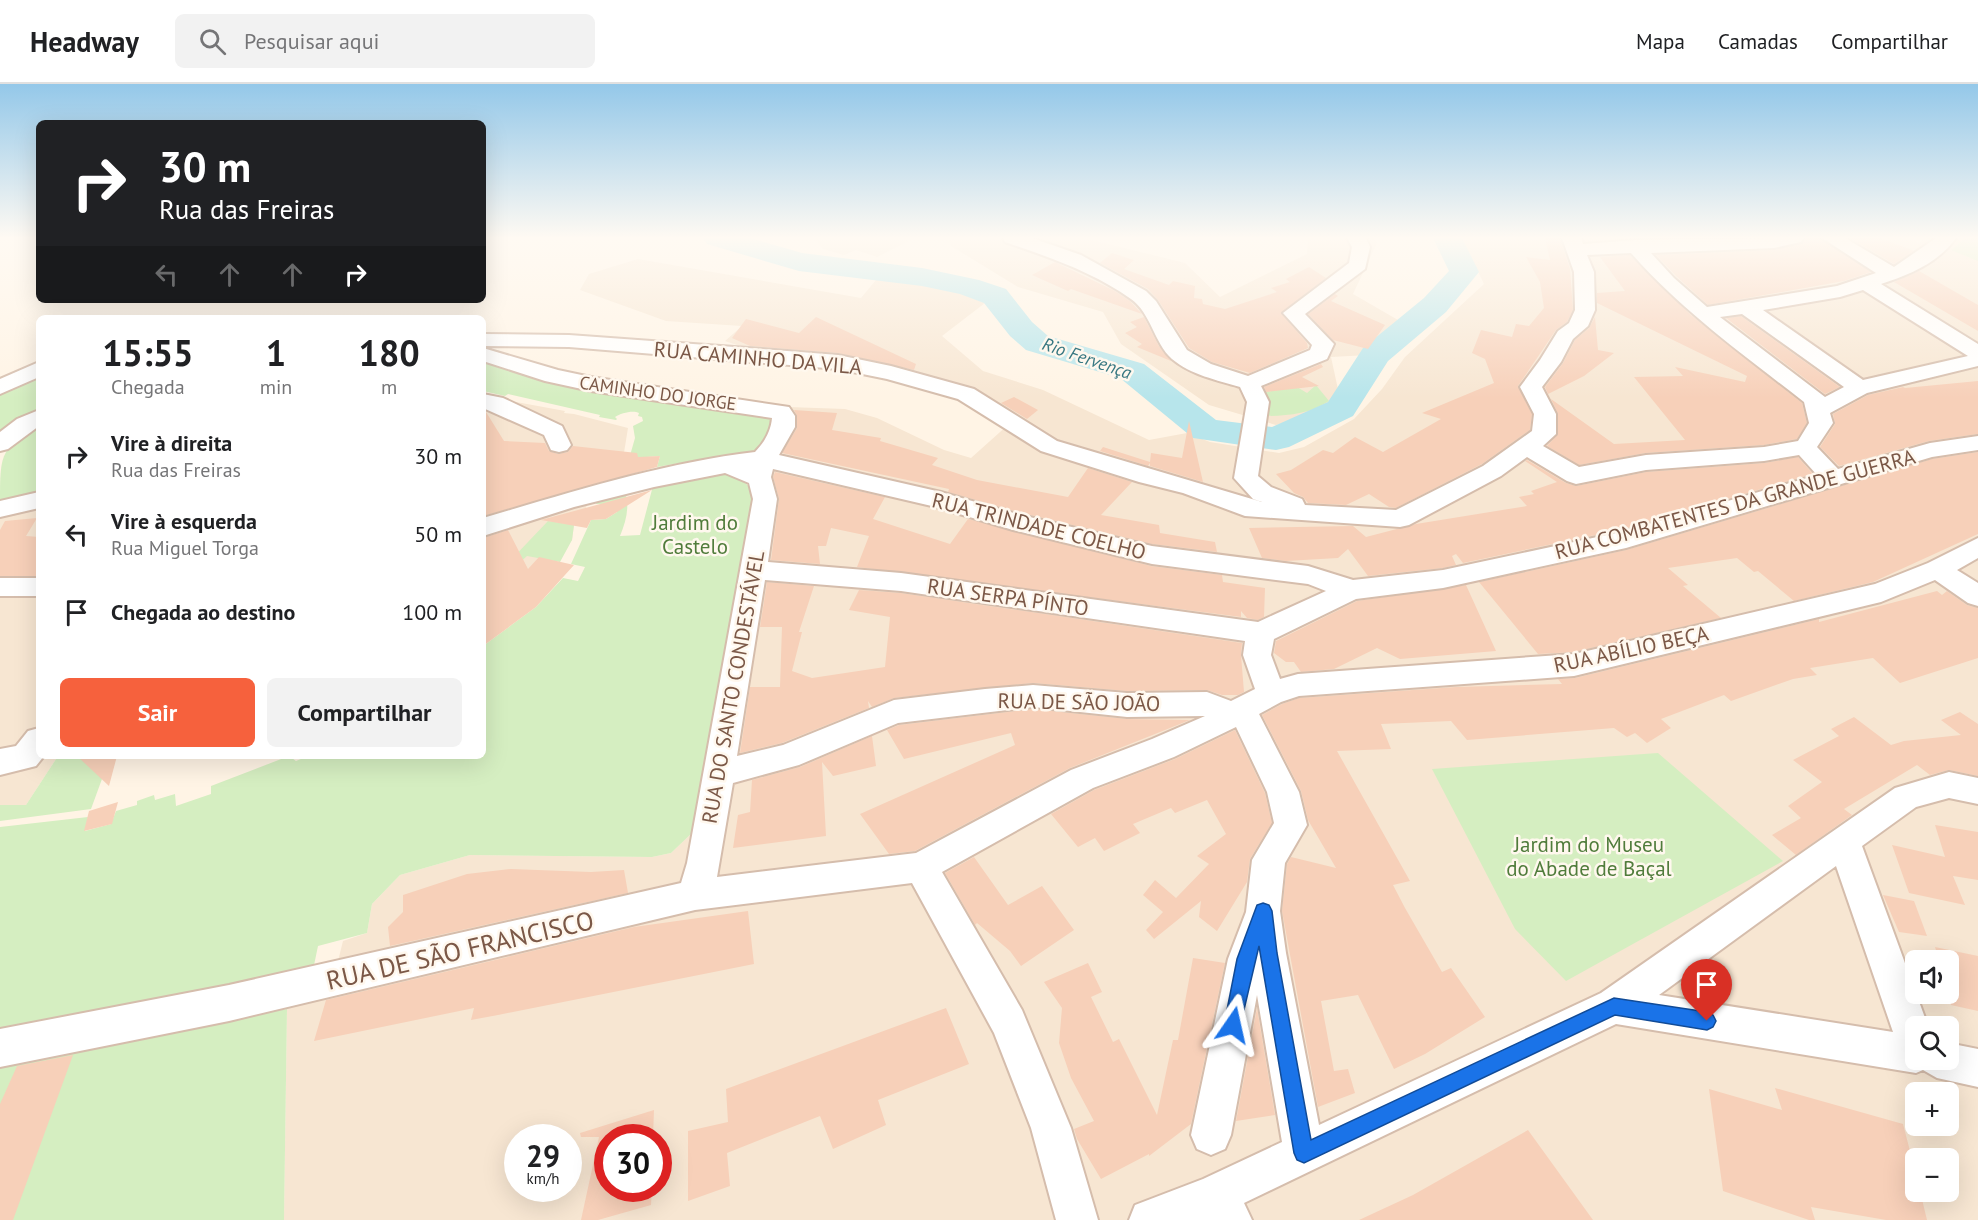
<!DOCTYPE html>
<html lang="pt">
<head>
<meta charset="utf-8">
<style>
	:root { --surface:#fff; --page:#f2f2f2; --text:#202124; --muted:#757577; --line:#e0e0e0; --accent:#f6613d }
	body { margin:0; font-family:"PT Sans",sans-serif; background:var(--page); color:var(--text); height:100vh; display:flex; flex-direction:column; font-size:22px; white-space:nowrap }
	* { box-sizing:border-box; margin:0 }
	p { font-size:20px; color:var(--muted) }
	.icon { flex:none; width:33px; height:33px; fill:none; stroke:currentColor; stroke-width:2; stroke-linecap:round; stroke-linejoin:round }
	.map { position:relative; flex:1; overflow:hidden }
	.drawer { position:absolute; left:36px; top:231px; width:450px; height:444px; display:flex; flex-direction:column; background:var(--surface); border-radius:9px; box-shadow:0 6px 24px #0002 }
	.drawer>* { flex:none }
	.guide { position:absolute; left:36px; top:36px; width:450px; height:183px; border-radius:9px; box-shadow:0 6px 24px #0002; background:#202124; color:#fff; overflow:hidden }
	.fabs { position:absolute; left:1905px; top:866px; display:grid; gap:12px }
	.fabs a { display:grid; place-items:center; width:54px; height:54px; border-radius:9px; background:var(--surface); box-shadow:0 6px 24px #0002; font-size:30px }
	.speed { position:absolute; left:504px; top:1040px; display:flex; gap:12px; font-size:30px; font-weight:700; text-align:center }
	.speed>* { display:grid; place-content:center; width:78px; height:78px; border-radius:50%; background:var(--surface); box-shadow:0 6px 24px #0002; line-height:1 }
	.speed small { font-size:15px; font-weight:400 }
	.speed .limit { border:9px solid #d22; background:#fff; color:#111 }
	.pin { position:absolute; display:grid; place-items:center; width:51px; height:51px; color:#fff; margin:-62px -26px; border-radius:50% 50% 50% 0; rotate:-45deg; box-shadow:0 0 6px #0007 }
	.pin .icon { rotate:45deg }
	.me { position:absolute; width:66px; margin:-33px; rotate:11deg; stroke-linejoin:round; filter:drop-shadow(0 0 4px #0008) }
	.turn { display:flex; align-items:center; gap:21px; height:126px; padding:0 24px; font-size:27px }
	.turn .icon { width:78px; height:78px; stroke-width:2.5 }
	.turn b { display:block; font-size:42px; line-height:51px }
	.lanes { display:flex; align-items:center; height:57px; padding:0 24px; background:#0003; justify-content:center; gap:30px; direction:ltr }
	.lanes .off { opacity:.35 }
	.eta { display:flex; justify-content:space-evenly; align-items:center; height:102px; text-align:center }
	.eta b { font-size:36px; font-weight:600; line-height:42px }
	.cta { display:flex; gap:12px; margin-top:auto; padding:12px 24px }
	.cta a { flex:1; height:69px; border-radius:9px; background:var(--accent); color:#fff; font-size:24px; font-weight:600; line-height:69px; text-align:center }
	.cta a+a { background:var(--page); color:var(--text) }
	ul { padding:0; list-style:none }
	li { display:flex; align-items:center; gap:18px; height:78px; padding:0 24px }
	li div { flex:1 }
	li b { display:block; font-size:22px }
	li em { font-style:normal }
	header { display:flex; align-items:center; gap:36px; box-sizing:border-box; height:84px; padding:0 30px; background:var(--surface); border-bottom:2px solid var(--line) }
	header strong { font-size:28px }
	nav { display:flex; gap:33px; margin-inline-start:auto; font-size:21px }
	.search { width:420px; height:54px; background:var(--page); display:flex; align-items:center; gap:15px; box-sizing:border-box; padding:0 21px; border-radius:9px; color:var(--muted); font-size:22px }
	.map>svg:first-child { display:block }
	.residential { fill:#f7e6d2; fill-rule:evenodd }
	.green { fill:#d5eec1 }
	.lines { fill:none; stroke-linecap:round; stroke-linejoin:round }
	.river { fill:#b7e5eb; fill-rule:evenodd }
	.building { fill:#f7d0b9 }
	.minor-casing { stroke:#d5bdac; stroke-width:4 }
	.minor { fill:#fff; fill-rule:evenodd }
	.route { fill:#1a73e8; stroke:#114b97; stroke-width:1.5 }
	.labels { text-anchor:middle; dominant-baseline:central; stroke-width:5; stroke-linejoin:round; paint-order:stroke }
	.far-water-label { font-size:18px; font-style:italic; fill:#387882; stroke:#fff8ee }
	.far-street-label { font-size:18px; fill:#7b5847; stroke:#fff8ee }
	.street-label { font-size:21px; fill:#7b5847; stroke:#fff8ee }
	.park-label { font-size:21px; fill:#507c3b; stroke:#fff8ee }
	.near-street-label { font-size:26px; fill:#7b5847; stroke:#fff8ee }
</style>
</head>
<body>
<header>
<strong>Headway</strong>
<div class="search"><svg class="icon" aria-label="search" viewBox="0 0 24 24"><circle cx="10" cy="10" r="6"/><path d="M15 15l6 6"/></svg>Pesquisar aqui</div>
<nav><a>Mapa</a><a>Camadas</a><a>Compartilhar</a></nav>
</header>
<div class="map">
<svg width="1978" height="1136" viewBox="0 0 1978 1136">
	<rect width="100%" height="100%" fill="#fff4e5"/>
	<g class="residential">
		<polygon points="904,154 909,157 877,173 856,166 844,171 823,165 814,154"/>
		<polygon points="1084,154 1185,179 1220,213 1307,170 1308,154 1375,154 1377,159 1353,210 1398,236 1368,271 1331,273 1339,310 1322,328 1276,341 1209,321 1121,260 1103,228 1018,203 951,162 949,155"/>
		<path d="M1462,154H1907L1919,159L1925,154H1978V1136H284L287,925L313,886L337,881L343,857L367,849L372,820L400,791L470,771L652,773L671,769L692,749L654,398L657,383L734,370L788,323L845,325L877,334L944,366L971,374L1009,340L959,304L755,267L725,257L742,242L666,237L580,206L589,190L638,175L861,214L876,196L931,198L985,219L942,252L983,287L1043,306L1149,356L1187,349L1210,358L1279,369L1304,363L1354,335L1382,305L1405,273L1484,200ZM1916,876H1948V909H1916ZM1916,942H1948V975H1916ZM1916,1008H1948V1041H1916ZM518,1053H568V1104H518ZM608,1053H658V1104H608ZM1916,1074H1948V1107H1916Z"/>
		<polygon points="483,312 565,327 564,329 574,330 628,344 622,381 585,407 588,417 585,428 574,441 572,456 483,551"/>
		<polygon points="39,405 39,672 58,672 26,721 0,721 0,420 20,416"/>
	</g>
	<g class="green">
		<polygon points="1964,155 1978,154 1978,177 1951,166"/>
		<path d="M483,275L774,330L766,365L752,372L725,371L657,383L660,372L647,373L641,376L629,375L635,354L633,342L643,337L642,333L638,332L639,329C633,326 621,329 615,333L617,335L616,336L599,333L600,331L508,310L505,312L483,307Z"/>
		<polygon points="39,287 39,324 0,347 0,306"/>
		<path d="M1316,301L1329,317C1308,331 1285,332 1260,332L1266,308L1297,303L1307,309Z"/>
		<path d="M39,338V405L20,416L0,420C0,368 0,367 39,338Z"/>
		<path d="M719,389C738,391 751,398 754,417L692,749L671,769L652,773L470,771L400,791L372,820L367,849L318,862L313,886L0,950V743L88,733L85,747L111,740L116,727L137,721V717L154,711L155,716L175,710L176,722L211,710V702L289,672L296,677L308,672H483V562L536,523L563,494L578,497L585,483L571,480L591,436L606,435L617,428L612,420H596L598,415L625,407C630,424 626,437 620,452L640,451L654,398Z"/>
		<polygon points="548,437 574,441 572,456 560,478 527,472 515,483 507,480"/>
		<polygon points="1658,669 1783,777 1566,897 1515,845 1432,685"/>
		<polygon points="58,672 87,672 106,684 91,725 0,737 0,721 26,721"/>
		<polygon points="287,925 284,1136 0,1136 0,980"/>
	</g>
	<g class="lines">
		<polygon class="river" points="703,154 750,154 802,169 922,184 979,196 1006,205 1032,238 1048,252 1144,280 1216,336 1272,343 1328,318 1363,264 1424,214 1449,187 1433,154 1462,154 1479,188 1446,228 1388,277 1353,332 1289,363 1276,366 1193,354 1120,294 1026,266 1010,252 984,219 960,210 922,202 799,187 707,160"/>
	</g>
	<g class="building">
		<polygon points="1545,154 1560,154 1570,185 1573,226 1567,238 1556,246 1518,302 1532,330 1530,346 1482,380 1396,424 1389,423 1369,410 1346,421 1308,419 1303,413 1294,409 1276,390 1291,386 1323,366 1333,369 1355,353 1383,368 1441,335 1422,329 1494,299 1485,275 1472,269 1481,246 1512,253 1516,240 1529,242 1544,224 1540,198 1526,173 1550,176"/>
		<polygon points="1805,154 1820,154 1871,188 1844,197 1708,221 1676,192 1656,171 1774,166 1801,160"/>
		<polygon points="1850,154 1880,154 1914,167 1894,180"/>
		<polygon points="1112,169 1134,176 1124,185 1169,201 1173,197 1195,202 1194,214 1202,215 1203,220 1225,225 1277,208 1271,204 1290,198 1286,195 1309,183 1326,194 1281,229 1307,259 1308,264 1250,289 1212,278 1189,264 1158,216 1148,205 1100,179"/>
		<polygon points="1630,171 1691,231 1802,319 1807,339 1797,355 1764,361 1646,369 1579,381 1547,362 1558,350 1558,330 1551,315 1614,360 1685,356 1634,293 1683,292 1675,283 1745,298 1747,292 1597,219 1597,209 1625,207 1600,173"/>
		<polygon points="1055,178 1115,207 1130,217 1142,230 1071,205 1068,207 1032,191"/>
		<polygon points="1919,187 1978,221 1978,247 1894,198"/>
		<polygon points="1335,210 1338,212 1331,217 1385,241 1368,265 1333,256 1308,230"/>
		<polygon points="1741,232 1840,303 1825,310 1726,234"/>
		<polygon points="816,233 916,280 914,286 838,269 750,262 732,254 746,235 799,249"/>
		<polygon points="1144,233 1159,262 1171,277 1137,263 1142,260 1125,249 1137,243 1130,238"/>
		<polygon points="1595,233 1598,266 1614,269 1584,292 1548,310 1545,303 1563,279 1575,256 1589,244"/>
		<polygon points="1321,280 1323,283 1302,293 1319,302 1266,308 1264,303"/>
		<polygon points="1978,297 1978,350 1929,357 1839,382 1820,363 1835,340 1833,330 1868,311 1903,303 1905,304"/>
		<polygon points="1014,313 1038,326 1027,335 1001,319"/>
		<polygon points="483,326 486,328 504,357 545,359 549,367 558,370 568,368 573,362 637,369 638,373 660,372 657,383 483,432"/>
		<polygon points="794,326 837,329 832,346 881,354 880,357 938,374 932,381 977,396 1068,413 1088,384 1132,398 1101,431 1159,441 1160,449 1215,458 1217,468 1152,460 1018,428 948,408 949,405 782,369 797,344 797,332"/>
		<polygon points="1189,337 1203,398 1150,382 1150,379 1148,382 1100,367 1103,363 1150,378 1151,369 1182,374"/>
		<polygon points="1978,368 1978,450 1873,498 1794,517 1758,487 1754,488 1737,474 1668,484 1688,501 1683,502 1721,534 1574,568 1538,570 1479,498 1626,466 1932,375"/>
		<polygon points="1798,373 1813,390 1624,445 1463,479 1456,470 1452,472 1456,481 1443,484 1368,492 1348,465 1338,474 1286,477 1262,474 1249,444 1353,442 1366,453 1416,440 1527,422 1519,413 1534,410 1531,407 1557,398 1525,377 1527,376 1566,399 1576,402 1646,388 1764,379"/>
		<polygon points="775,388 885,413 873,435 950,460 968,435 1151,482 1222,491 1223,498 1265,504 1264,533 1258,536 1247,534 1241,527 1241,533 857,483 869,452 831,444 826,462 818,462 820,480 771,476 779,415 773,393"/>
		<polygon points="652,406 606,435 591,436 587,444 541,436"/>
		<polygon points="37,434 26,452 39,453 39,492 0,492 0,446 5,437"/>
		<polygon points="508,446 528,485 539,473 574,481 536,523 483,562 483,454"/>
		<polygon points="767,498 814,502 799,548 802,548 792,587 812,594 885,583 890,533 849,526 859,506 901,509 1242,559 1241,571 1244,608 1238,611 1222,611 1207,606 1127,607 1033,599 894,614 872,623 868,617 869,624 782,659 740,669 750,603 780,603 782,543 760,543"/>
		<polygon points="1466,501 1496,567 1400,575 1377,564 1334,585 1301,588 1294,578 1286,578 1274,569 1276,557 1357,517"/>
		<polygon points="1937,507 1942,511 1947,507 1967,521 1978,524 1978,574 1900,599 1873,574 1810,584 1817,591 1793,595 1731,617 1724,611 1661,635 1671,644 1647,659 1635,649 1627,653 1614,644 1467,656 1451,637 1381,640 1391,665 1337,667 1410,797 1393,801 1405,824 1442,888 1451,884 1485,933 1425,970 1394,985 1358,911 1321,917 1334,987 1348,985 1355,1009 1318,1023 1282,827 1287,780 1291,773 1336,784 1308,736 1301,707 1262,631 1282,620 1299,614 1456,603 1562,600 1558,595 1575,594 1819,535 1819,538"/>
		<polygon points="1033,625 1127,635 1190,636 1070,684 915,767 889,770 860,730 1015,661 1011,649 904,675 887,646 899,641"/>
		<polygon points="1960,628 1978,640 1978,692 1949,686 1930,691 1917,681 1844,725 1852,731 1796,771 1772,751 1801,734 1788,722 1822,698 1793,676 1839,652 1831,645 1854,633 1891,661 1904,657 1961,651 1941,636"/>
		<polygon points="1235,646 1265,709 1272,739 1250,775 1247,798 1217,847 1199,833 1201,817 1154,855 1146,846 1163,828 1143,811 1155,796 1176,814 1209,780 1197,772 1226,750 1207,716 1175,729 1171,724 1133,740 1140,749 1104,767 1095,754 1078,763 1051,730 1094,706 1175,675"/>
		<polygon points="872,652 876,682 833,692 822,678 826,752 733,764 738,731 750,728 752,696 800,683"/>
		<polygon points="77,672 117,672 109,702"/>
		<polygon points="118,718 112,740 84,747 89,727"/>
		<polygon points="1935,741 1978,748 1978,796 1953,792 1965,821 1909,809 1892,761 1945,773"/>
		<polygon points="974,773 1008,821 1042,802 1074,846 1021,882 1010,867 977,839 975,841 945,789"/>
		<polygon points="511,785 591,788 624,786 628,809 390,862 388,843 403,828 403,811 467,790"/>
		<polygon points="1883,811 1914,817 1927,852 1899,848"/>
		<polygon points="748,827 754,880 498,931 471,936 474,924 314,957 326,916 634,843"/>
		<polygon points="1935,863 1978,872 1978,927 1951,921 1948,909 1948,876 1939,876"/>
		<polygon points="1193,874 1225,879 1191,1040 1149,1072 1149,1070 1101,1095 1077,1055 1074,1045 1094,1037 1071,994 1059,959 1062,924 1044,898 1088,879 1102,908 1091,913 1113,958 1119,955 1157,1031 1173,956 1178,956"/>
		<polygon points="946,924 969,980 878,1016 886,1041 833,1065 820,1032 727,1069 730,1102 688,1117 688,1047 728,1038 726,1005"/>
		<polygon points="1257,924 1275,1031 1236,1037"/>
		<polygon points="73,971 13,1136 0,1136 0,1020 17,982"/>
		<polygon points="1775,1004 1903,1040 1916,1090 1916,1107 1920,1107 1927,1136 1886,1136 1811,1123 1815,1136 1809,1136 1723,1107 1709,1005 1782,1026"/>
		<polygon points="654,1026 653,1053 603,1053 608,1053 608,1104 652,1104 651,1121 598,1136 581,1136 599,1053 581,1053 580,1049"/>
		<polygon points="1528,1046 1593,1136 1359,1136 1413,1111"/>
	</g>
	<g class="lines">
		<g class="minor-casing">
			<g id="minor">
				<path d="M1003,154H1032L1081,171L1146,207L1156,217L1187,266L1211,280L1248,292L1310,266L1312,261L1283,229L1349,179L1352,163L1347,154H1366L1370,163L1365,185L1305,230L1334,260L1327,275L1261,302L1269,318L1258,392L1271,403L1302,415L1305,421L1396,426L1483,382L1532,347L1534,330L1520,303L1540,276L1558,247L1569,239L1575,226L1574,188L1562,154H1581L1583,160L1635,156L1803,154L1801,158L1774,164L1651,169L1674,194L1707,223L1837,202L1876,189L1822,154H1845L1894,183L1936,154H1956C1938,179 1909,191 1881,200L1978,260V282L1867,309L1830,329L1833,339L1817,363L1838,385L1930,359L1978,352V366L1932,373L1626,464L1443,504L1356,515L1274,555L1271,571L1280,595L1298,590L1574,570L1875,500L1928,479L1978,454V474L1957,486L1978,499V522L1968,519L1935,496L1881,518L1574,592L1299,612L1281,618L1259,630L1299,708L1307,741L1285,779L1280,827L1286,869L1319,1041L1601,909L1895,704L1949,688L1978,694V720L1949,714L1916,723L1862,762L1928,942H1916V975H1948V959L1978,965V1003L1937,994L1923,986L1916,989L1616,940L1244,1119L1252,1136H1129L1135,1121L1203,1095L1282,1058L1257,911L1231,1051L1225,1065L1211,1071L1197,1065L1191,1051L1228,875L1246,828L1252,776L1274,739L1267,708L1236,643L1174,673L1093,704L942,788L1022,926L1071,1044L1098,1136H1056L1031,1044L994,949L912,799L695,826L229,937L0,983V945L229,901L681,799L687,779L753,415L749,399L725,389L654,403L574,423L483,452V434C572,408 662,379 755,368C764,359 771,347 772,334L591,307L545,297L483,277V264L558,286L591,293L789,323L795,332V343L779,371L941,408L1017,430L1152,462L1308,482L1353,496L1443,486L1625,447L1817,391L1799,371L1764,377L1646,386L1576,400L1567,397L1527,373L1501,392L1409,441L1400,443L1245,432L1183,409L1139,398L1041,367L958,315L887,295L838,285L569,263L483,262V250L569,251L762,265L838,271L891,282L974,305L1057,357L1262,418L1253,415L1234,394L1247,318L1240,303C1217,296 1191,291 1172,275C1154,259 1151,229 1131,215C1093,188 1049,173 1005,158ZM1631,169C1682,227 1744,271 1804,318L1809,339L1798,357L1764,363L1646,371L1579,383L1543,362L1556,350V330L1542,303L1561,278L1573,255L1588,242L1595,226L1594,188L1587,171ZM1863,206L1968,272L1863,296L1763,226L1840,213ZM1742,230L1844,303L1825,313L1720,233ZM773,385L936,423L1013,446L1152,480L1308,500L1326,507L1258,538L901,489L768,478L777,415L771,393ZM765,496L901,507L1245,557L1243,571L1255,605L1231,617L1207,608L1127,609L1033,601L985,605L894,616L783,661L737,672ZM1033,623L1127,633L1205,632L1152,655L1071,686L916,769L717,793L733,699L799,681L898,639ZM1836,782L1893,948L1659,911Z"/>
				<polygon points="39,278 39,293 0,310 0,295"/>
				<polygon points="483,310 503,314 562,342 571,361 567,366 559,368 551,366 544,351 483,324"/>
				<polygon points="39,326 39,342 8,365 0,367 0,348 17,335"/>
				<polygon points="39,408 39,424 0,433 0,417"/>
				<rect x="0" y="494" width="39" height="18"/>
				<polygon points="39,644 39,672 44,672 36,682 0,691 0,665 16,662 28,647"/>
			</g>
		</g>
		<use href="#minor" class="minor"/>
	</g>
	<linearGradient id="sky" x2="0" y2="1"><stop stop-color="#94c8e9"/><stop offset="0.49" stop-color="#fffaf3"/><stop offset="1" stop-color="#fffaf3" stop-opacity="0"/></linearGradient>
	<rect width="1978" height="314" fill="url(#sky)"/>
	<polygon class="route" points="1263,819 1269,821 1272,827 1277,869 1311,1056 1614,914 1707,928 1713,931 1716,937 1713,943 1707,946 1615,931 1304,1079 1297,1076 1294,1069 1259,862 1239,947 1233,950 1226,947 1224,941 1237,875 1257,821"/>
	<g class="labels">
		<g class="far-water-label">
			<text transform="translate(1087 274) rotate(19)">Rio Fervença</text>
		</g>
		<g class="far-street-label">
			<text transform="translate(658 309) rotate(8)">CAMINHO DO JORGE</text>
		</g>
		<g class="street-label">
			<text transform="translate(758 274) rotate(5)">RUA CAMINHO DA VILA</text>
			<text transform="translate(1735 420) rotate(-15)">RUA COMBATENTES DA GRANDE GUERRA</text>
			<text transform="translate(1039 442) rotate(14)">RUA TRINDADE COELHO</text>
			<text transform="translate(1008 513) rotate(8)">RUA SERPA PÍNTO</text>
			<text transform="translate(1631 565) rotate(-12)">RUA ABÍLIO BEÇA</text>
			<text transform="translate(733 603) rotate(-80)">RUA DO SANTO CONDESTÁVEL</text>
			<text transform="translate(1079 618) rotate(1)">RUA DE SÃO JOÃO</text>
		</g>
		<g class="park-label">
			<text x="695" y="438">Jardim do<tspan x="695" dy="24">Castelo</tspan></text>
			<text x="1589" y="760">Jardim do Museu<tspan x="1589" dy="24">do Abade de Baçal</tspan></text>
		</g>
		<g class="near-street-label">
			<text transform="translate(460 866) rotate(-13)">RUA DE SÃO FRANCISCO</text>
		</g>
	</g>
</svg>
<div class="fabs">
<a><svg class="icon" aria-label="sound" viewBox="0 0 24 24"><path d="M4 9h4l5-4v14l-5-4H4zM17 9q2 3 0 6"/></svg></a>
<a><svg class="icon" aria-label="search" viewBox="0 0 24 24"><circle cx="10" cy="10" r="6"/><path d="M15 15l6 6"/></svg></a>
<a>+</a>
<a>−</a>
</div>
<div class="speed"><div>29<small>km/h</small></div><div class="limit">30</div></div>
<div class="pin" style="left:1707px;top:937px;background:#d93025"><svg class="icon" aria-label="arrive" viewBox="0 0 24 24"><path d="M6 21V4h12l-3 4 3 4H6"/></svg></div>
<svg class="me" style="left:1233px;top:941px" viewBox="-20 -20 40 40"><path d="M0-17L14 15 0 8-14 15z" fill="#1a73e8" stroke="#fff" stroke-width="4"/></svg>
<div class="guide">
<div class="turn"><svg class="icon" aria-label="right" viewBox="0 0 24 24"><path d="M7 20v-9h11M14 6l5 5-5 5"/></svg><div><b>30 m</b>Rua das Freiras</div></div>
<div class="lanes"><svg class="icon off" aria-label="left" viewBox="0 0 24 24"><path d="M17 20v-9H6M10 6l-5 5 5 5"/></svg><svg class="icon off" aria-label="ahead" viewBox="0 0 24 24"><path d="M12 20V5M6 11l6-6 6 6"/></svg><svg class="icon off" aria-label="ahead" viewBox="0 0 24 24"><path d="M12 20V5M6 11l6-6 6 6"/></svg><svg class="icon" aria-label="right" viewBox="0 0 24 24"><path d="M7 20v-9h11M14 6l5 5-5 5"/></svg></div>
</div>
<section class="drawer">
<div class="eta">
<div><b>15:55</b><p>Chegada</p></div>
<div><b>1</b><p>min</p></div>
<div><b>180</b><p>m</p></div>
</div>
<ul>
<li><svg class="icon" aria-label="right" viewBox="0 0 24 24"><path d="M7 20v-9h11M14 6l5 5-5 5"/></svg><div><b>Vire à direita</b><p>Rua das Freiras</p></div><em>30 m</em></li>
<li><svg class="icon" aria-label="left" viewBox="0 0 24 24"><path d="M17 20v-9H6M10 6l-5 5 5 5"/></svg><div><b>Vire à esquerda</b><p>Rua Miguel Torga</p></div><em>50 m</em></li>
<li><svg class="icon" aria-label="arrive" viewBox="0 0 24 24"><path d="M6 21V4h12l-3 4 3 4H6"/></svg><div><b>Chegada ao destino</b></div><em>100 m</em></li>
</ul>
<div class="cta"><a>Sair</a><a>Compartilhar</a></div>
</section>
</div>
</body>
</html>
